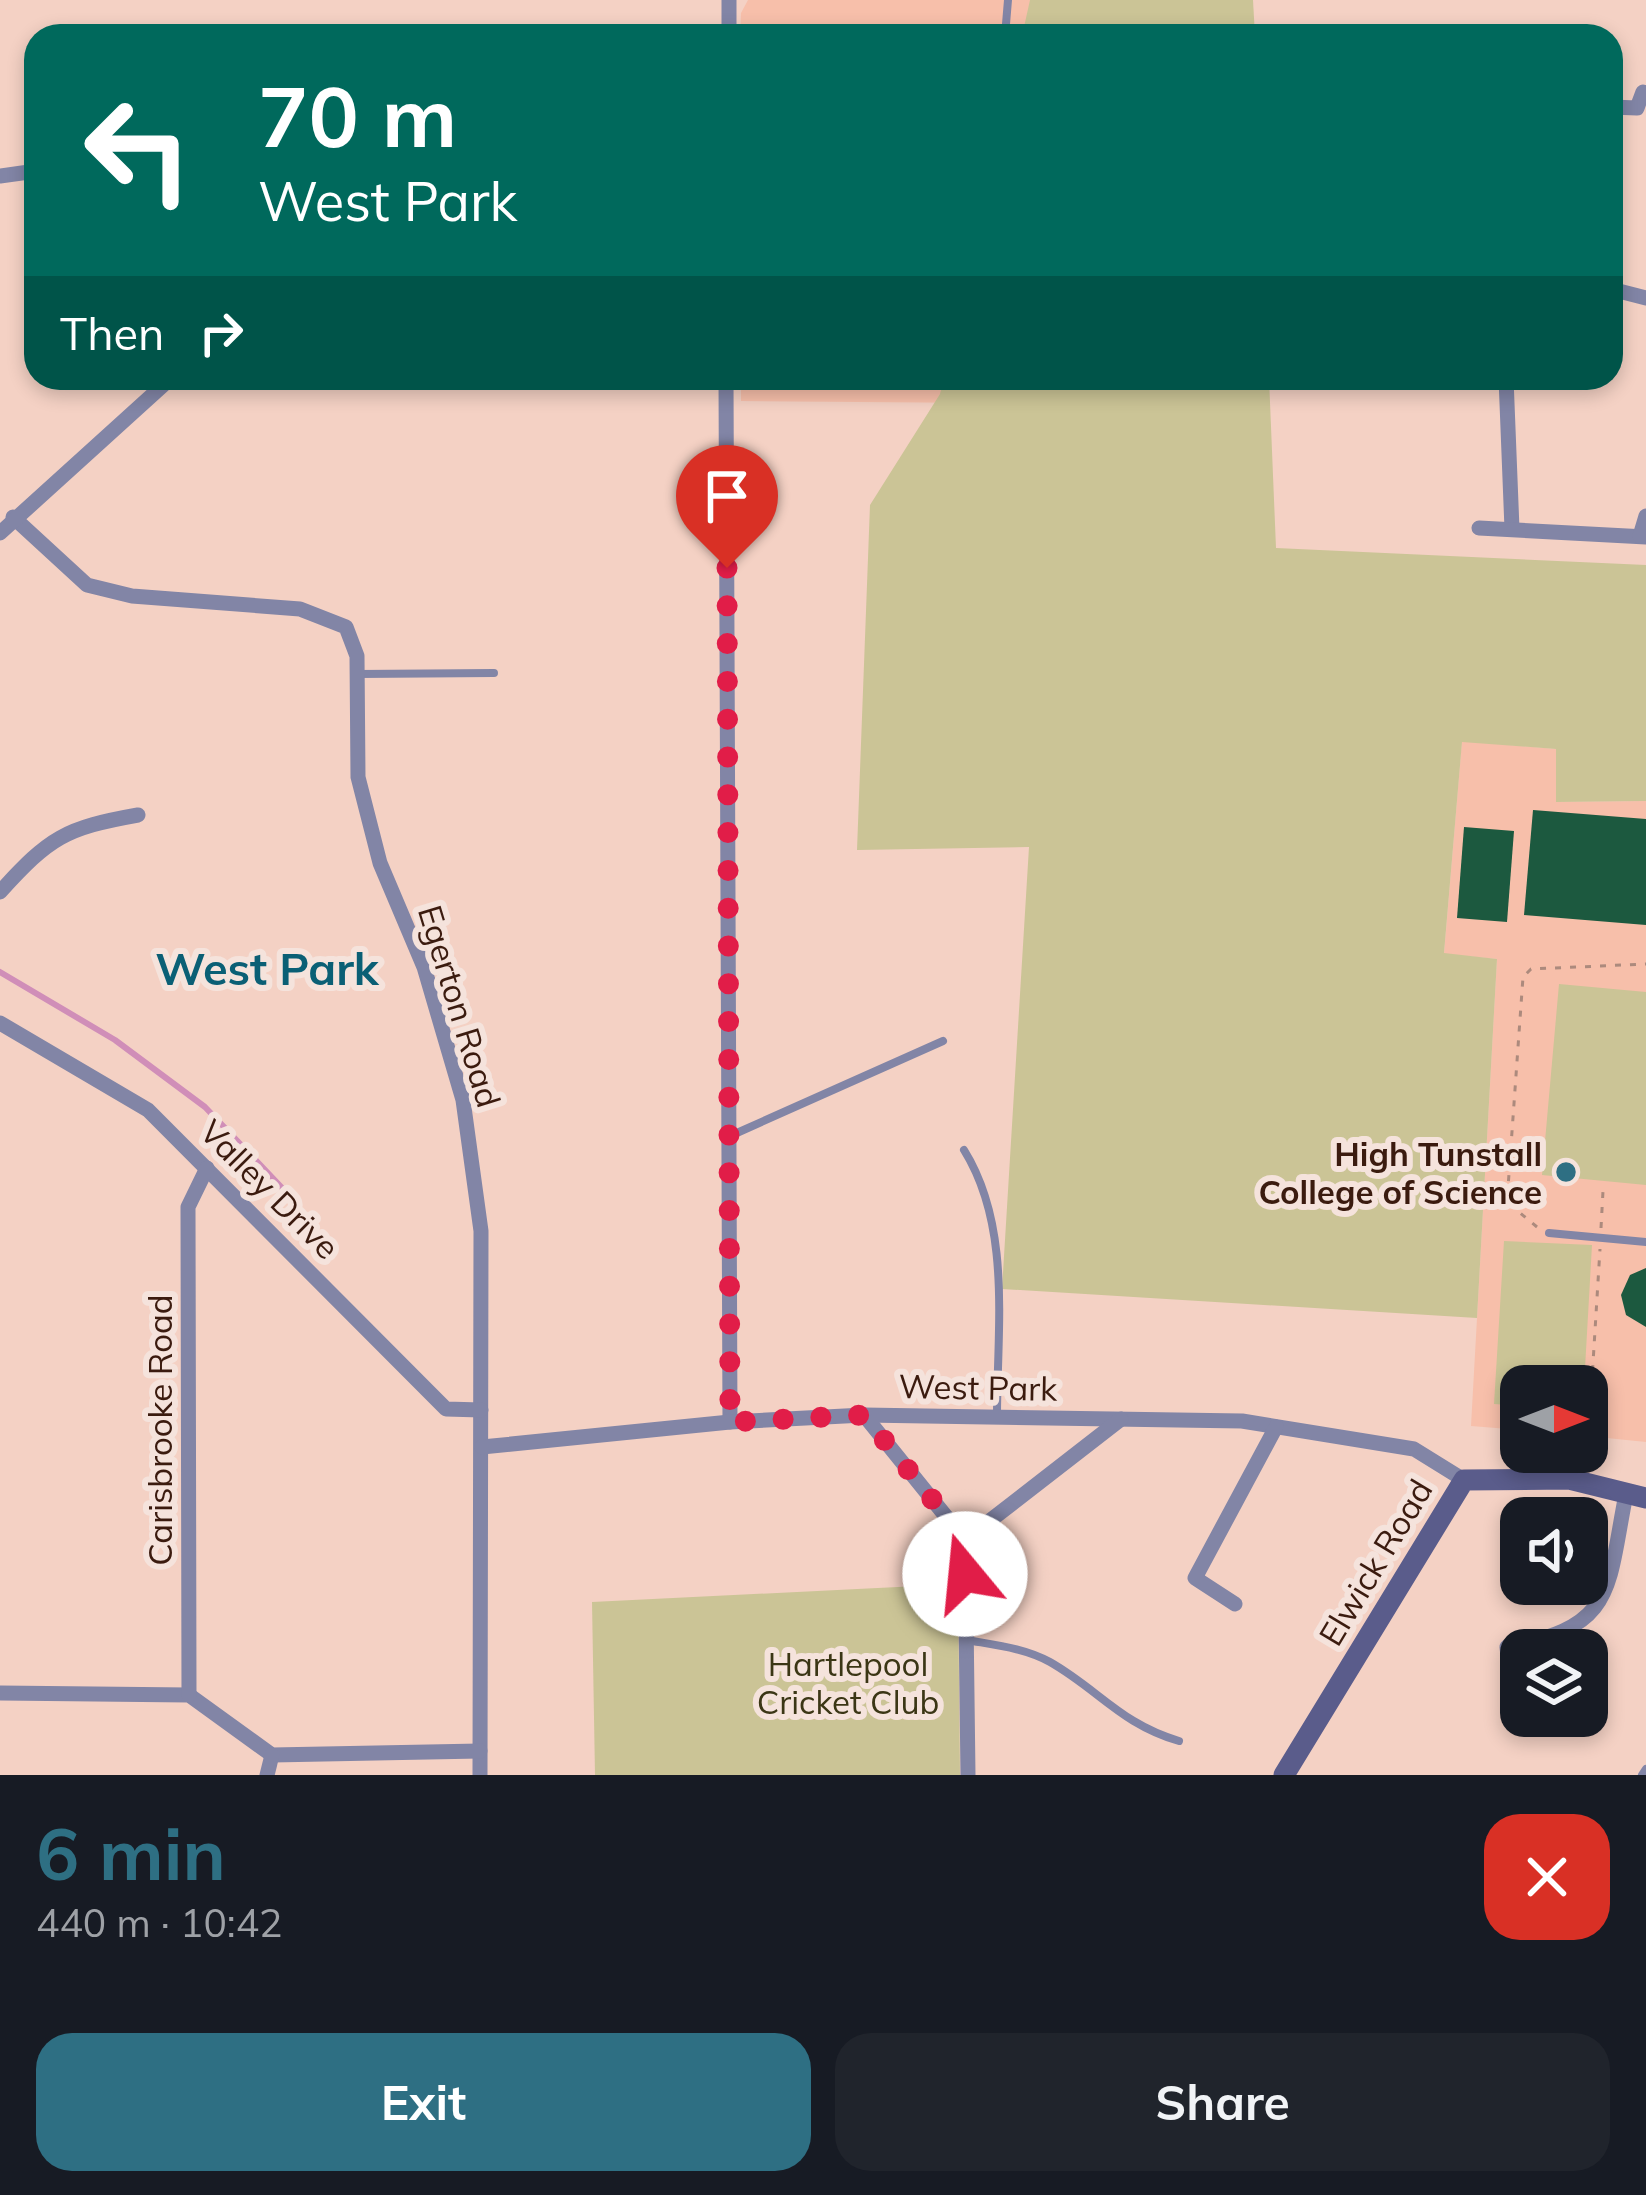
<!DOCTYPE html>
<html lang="en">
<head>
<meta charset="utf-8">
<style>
	:root { --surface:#171b24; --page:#20242c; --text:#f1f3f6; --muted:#9ea1a6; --accent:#2e6f83 }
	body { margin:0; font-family:Mulish,sans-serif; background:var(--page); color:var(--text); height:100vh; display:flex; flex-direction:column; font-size:45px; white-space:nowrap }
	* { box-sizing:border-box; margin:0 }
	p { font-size:39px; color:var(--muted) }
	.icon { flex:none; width:66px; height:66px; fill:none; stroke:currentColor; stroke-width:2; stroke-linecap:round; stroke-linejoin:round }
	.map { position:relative; height:1775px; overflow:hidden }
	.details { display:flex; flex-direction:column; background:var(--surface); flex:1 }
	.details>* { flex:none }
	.top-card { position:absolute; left:24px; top:24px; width:1599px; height:366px; border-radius:36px; box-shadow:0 6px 18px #0003; background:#00695c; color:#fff; overflow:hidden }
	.needle { width:78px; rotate:90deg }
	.buttons { position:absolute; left:1500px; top:1365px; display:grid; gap:24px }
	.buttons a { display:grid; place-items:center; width:108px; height:108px; border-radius:24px; background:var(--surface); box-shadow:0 6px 18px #0003; font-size:60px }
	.pin { position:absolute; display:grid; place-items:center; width:102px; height:102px; color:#fff; margin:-123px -51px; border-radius:50% 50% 50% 0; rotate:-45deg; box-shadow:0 0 12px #0007 }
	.pin .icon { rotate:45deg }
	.me { position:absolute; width:132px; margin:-66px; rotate:343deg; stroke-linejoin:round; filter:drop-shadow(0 0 9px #0008) }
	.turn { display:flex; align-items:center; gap:42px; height:252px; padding:0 36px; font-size:54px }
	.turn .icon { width:156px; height:156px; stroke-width:2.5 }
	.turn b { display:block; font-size:84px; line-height:102px }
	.then { display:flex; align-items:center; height:114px; padding:0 36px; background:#0003; gap:24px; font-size:45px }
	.round { display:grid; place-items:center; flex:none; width:126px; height:126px; border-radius:36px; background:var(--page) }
	.summary { display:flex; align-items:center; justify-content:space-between; height:204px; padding:0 36px }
	h1 { font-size:72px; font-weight:700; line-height:90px; color:var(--accent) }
	.action { display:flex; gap:24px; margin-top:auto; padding:24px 36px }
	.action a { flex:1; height:138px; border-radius:36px; background:var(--accent); color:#fff; font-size:48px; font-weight:700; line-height:138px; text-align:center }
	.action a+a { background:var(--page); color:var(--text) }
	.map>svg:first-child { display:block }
	.built { fill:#f7bfaa }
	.green { fill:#cbc496 }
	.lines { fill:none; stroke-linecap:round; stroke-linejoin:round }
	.stream { stroke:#d08eb8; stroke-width:6 }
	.building { fill:#1c593f }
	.path { stroke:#ac8a7d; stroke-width:3; stroke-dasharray:6 9; stroke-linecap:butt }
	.lane { stroke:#8285a6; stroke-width:8 }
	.street { stroke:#8285a6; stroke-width:15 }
	.secondary { stroke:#5a5c8b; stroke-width:21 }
	.route { stroke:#e11d48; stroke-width:21; stroke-dasharray:0 37.8 }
	.poi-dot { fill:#2e6f83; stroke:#f5e3dc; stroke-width:4.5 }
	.labels { text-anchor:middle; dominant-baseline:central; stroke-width:12; stroke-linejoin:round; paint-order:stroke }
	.street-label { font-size:33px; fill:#3b1b0f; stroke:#f5e3dc }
	.poi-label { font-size:33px; font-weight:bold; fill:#3b1b0f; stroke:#f5e3dc; text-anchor:end }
	.park-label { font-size:33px; fill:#3b3615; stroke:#f5e3dc }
	.district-label { font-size:45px; font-weight:bold; fill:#0a5f75; stroke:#f5e3dc }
</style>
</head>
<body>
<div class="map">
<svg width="1646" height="1775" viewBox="0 0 1646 1775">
	<rect width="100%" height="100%" fill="#f4d1c4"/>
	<g class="built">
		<polygon points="748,0 1247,0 1248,36 740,36 741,13"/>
		<polygon points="741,378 1256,378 1256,405 741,401"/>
		<polygon points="1462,741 1556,749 1556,802 1646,801 1646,1442 1587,1436 1587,1386 1521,1386 1521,1430 1471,1426 1497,959 1444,954"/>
	</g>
	<g class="green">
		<polygon points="1030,0 1253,0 1255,36 1022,36"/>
		<polygon points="944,378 1269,378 1276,548 1646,565 1646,801 1556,802 1556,749 1462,742 1444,953 1497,959 1477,1318 1002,1289 1029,847 857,850 870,505 940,394"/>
		<polygon points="1559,984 1646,992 1646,1185 1542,1175"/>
		<polygon points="1504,1241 1592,1245 1584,1386 1521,1386 1521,1406 1494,1404"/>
		<polygon points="958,1584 960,1775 595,1775 592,1602"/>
	</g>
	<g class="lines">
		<polyline class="stream" points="0,972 115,1040 205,1107 285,1191"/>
	</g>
	<g class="building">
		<polygon points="1533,810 1646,819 1646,925 1524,915"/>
		<polygon points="1464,827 1514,831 1507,922 1457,918"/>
		<polygon points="1646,1268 1646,1327 1626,1315 1621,1295 1630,1275"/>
	</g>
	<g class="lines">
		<g class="path">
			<polyline points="1537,1227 1507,1202 1523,977 1531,969 1646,964"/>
			<polyline points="1601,1228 1603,1191"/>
			<polyline points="1587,1461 1600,1249"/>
		</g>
		<g class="lane">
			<polyline points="1005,36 1008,0"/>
			<polyline points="358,674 494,673"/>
			<polyline points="730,1136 943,1041"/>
			<path d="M964,1150C1012,1227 997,1329 997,1416"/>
			<polyline points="1549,1233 1646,1242"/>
			<path d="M967,1640C995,1645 1025,1648 1050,1662C1099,1690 1121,1724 1179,1741"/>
			<polyline points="1642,1775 1646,1769"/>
		</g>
		<g class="street">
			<polyline points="729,36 729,0"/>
			<polyline points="1611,107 1637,108 1643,92"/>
			<polyline points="0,176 36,171"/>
			<polyline points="1611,289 1646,298"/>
			<polyline points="726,378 730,1422"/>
			<polyline points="1506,378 1512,529"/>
			<polyline points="13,517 87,585 132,596 300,609 346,627 357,656 358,777 380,863 424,967 463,1100 481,1231 480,1775"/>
			<polyline points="1479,528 1646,537"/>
			<polyline points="0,533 171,378"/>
			<polyline points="1640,536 1646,516"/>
			<path d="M0,892C50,837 65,828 138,815"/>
			<polyline points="0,1023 148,1110 446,1409 481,1410"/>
			<polyline points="864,1415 965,1540 968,1775"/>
			<polyline points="482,1447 730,1422 864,1415 1242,1421 1414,1449 1464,1480"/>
			<polyline points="965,1540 1121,1419"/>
			<polyline points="1235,1604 1195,1578 1276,1427"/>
			<polyline points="0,1693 189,1695 272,1755 480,1751"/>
			<path d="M1512,1694L1507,1647C1616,1627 1607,1590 1626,1494"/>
			<polyline points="189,1695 188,1207 207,1168"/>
			<polyline points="267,1775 272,1755"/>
		</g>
		<polyline class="secondary" points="1284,1775 1464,1480 1569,1479 1646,1498"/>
	</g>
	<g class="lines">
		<polyline class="route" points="727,568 730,1422 864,1415 965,1540 965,1574"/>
	</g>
	<circle class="poi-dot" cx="1566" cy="1172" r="12"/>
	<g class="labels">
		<g class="street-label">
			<text transform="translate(460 1006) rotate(73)">Egerton Road</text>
			<text transform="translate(270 1189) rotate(45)">Valley Drive</text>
			<text transform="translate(978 1387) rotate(1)">West Park</text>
			<text transform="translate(159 1430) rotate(-90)">Carisbrooke Road</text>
			<text transform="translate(1375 1562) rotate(-59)">Elwick Road</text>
		</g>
		<g class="poi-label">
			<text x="1542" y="1153">High Tunstall<tspan x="1542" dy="38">College of Science</tspan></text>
		</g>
		<g class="park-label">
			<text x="848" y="1663">Hartlepool<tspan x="848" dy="38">Cricket Club</tspan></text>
		</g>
		<g class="district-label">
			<text x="267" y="968">West Park</text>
		</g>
	</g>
</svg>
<div class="buttons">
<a><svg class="needle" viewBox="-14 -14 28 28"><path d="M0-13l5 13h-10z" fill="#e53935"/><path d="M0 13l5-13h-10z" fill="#9ea1a6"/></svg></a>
<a><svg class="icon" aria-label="sound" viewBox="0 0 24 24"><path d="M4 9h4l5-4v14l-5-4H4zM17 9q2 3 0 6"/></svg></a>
<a><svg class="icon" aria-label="layers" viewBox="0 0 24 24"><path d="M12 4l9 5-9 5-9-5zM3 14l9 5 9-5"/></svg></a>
</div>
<div class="pin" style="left:727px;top:568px;background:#d93025"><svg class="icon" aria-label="arrive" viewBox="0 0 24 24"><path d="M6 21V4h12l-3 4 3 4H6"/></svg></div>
<svg class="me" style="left:965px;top:1574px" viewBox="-20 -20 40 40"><circle r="19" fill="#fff"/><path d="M0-13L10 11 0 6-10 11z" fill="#e11d48"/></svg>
<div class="top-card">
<div class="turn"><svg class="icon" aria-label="left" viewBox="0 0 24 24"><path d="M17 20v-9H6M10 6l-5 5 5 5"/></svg><div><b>70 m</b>West Park</div></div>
<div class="then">Then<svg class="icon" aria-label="right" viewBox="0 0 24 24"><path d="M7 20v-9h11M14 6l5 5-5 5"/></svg></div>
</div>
</div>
<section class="details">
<div class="summary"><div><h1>6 min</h1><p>440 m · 10:42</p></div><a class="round" style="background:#d93025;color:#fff"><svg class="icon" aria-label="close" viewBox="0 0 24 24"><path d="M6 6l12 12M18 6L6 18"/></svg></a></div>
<div class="action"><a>Exit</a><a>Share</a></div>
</section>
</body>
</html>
